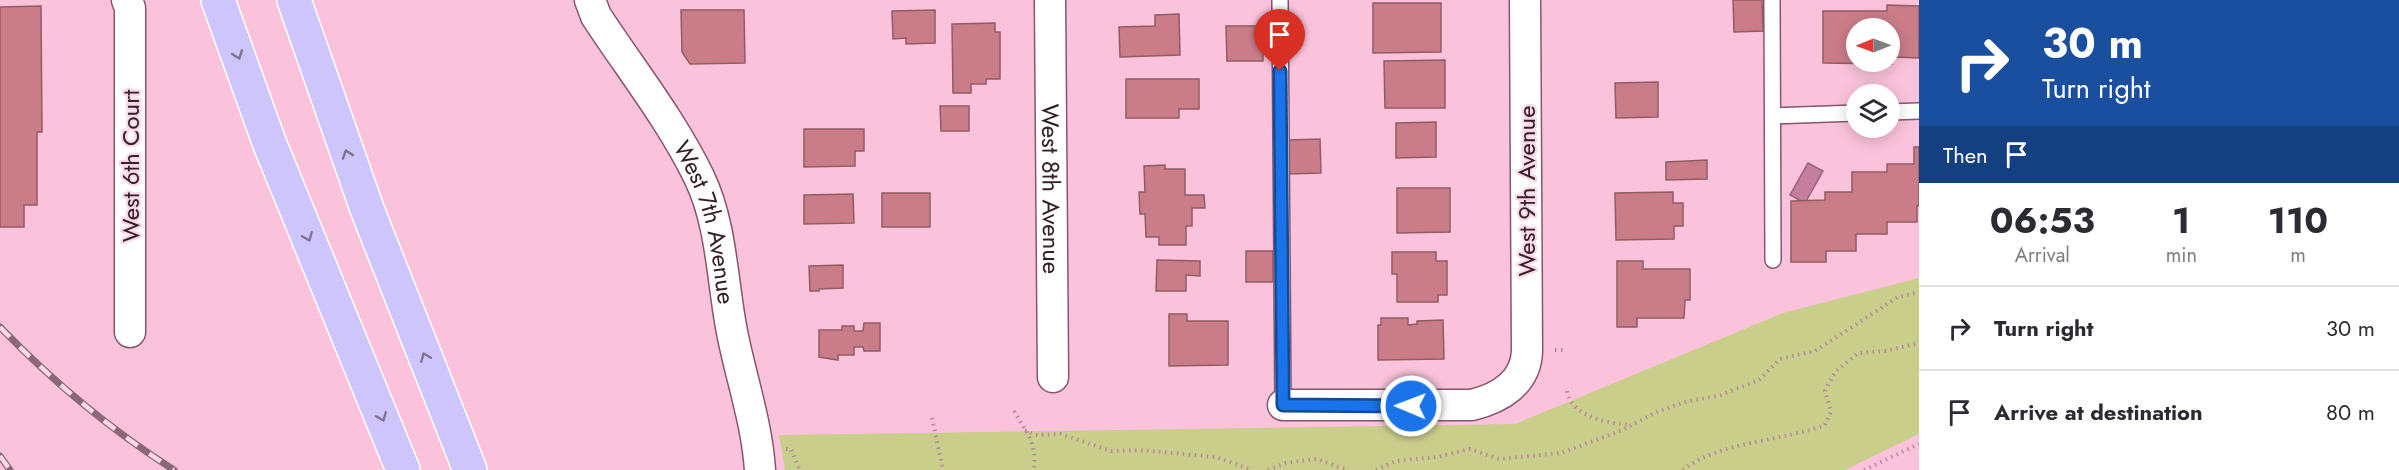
<!DOCTYPE html>
<html lang="en">
<head>
<meta charset="utf-8">
<style>
	:root { --surface:#fff; --page:#f7f7f7; --text:#2b2b33; --muted:#7c7c81; --line:#e1e1e2 }
	body { margin:0; font-family:Jost,sans-serif; background:var(--page); color:var(--text); height:100vh; display:flex; flex-direction:column; font-size:22px; white-space:nowrap }
	* { box-sizing:border-box; margin:0 }
	p { font-size:20px; color:var(--muted) }
	.icon { flex:none; width:33px; height:33px; fill:none; stroke:currentColor; stroke-width:2; stroke-linecap:round; stroke-linejoin:round }
	.map { position:relative; flex:1; overflow:hidden }
	.details { display:flex; flex-direction:column; background:var(--surface); width:480px }
	.details>* { flex:none }
	.banner { background:#1a4fa0; color:#fff; overflow:hidden }
	.needle { width:39px; rotate:269deg }
	.fabs { position:absolute; left:1846px; top:18px; display:grid; gap:12px }
	.fabs a { display:grid; place-items:center; width:54px; height:54px; border-radius:50%; background:var(--surface); box-shadow:0 3px 15px #0003; font-size:30px }
	.pin { position:absolute; display:grid; place-items:center; width:51px; height:51px; color:#fff; margin:-62px -26px; border-radius:50% 50% 50% 0; rotate:-45deg; box-shadow:0 0 6px #0007 }
	.pin .icon { rotate:45deg }
	.me { position:absolute; width:66px; margin:-33px; rotate:271deg; stroke-linejoin:round; filter:drop-shadow(0 0 4px #0008) }
	.turn { display:flex; align-items:center; gap:21px; height:126px; padding:0 24px; font-size:27px }
	.turn .icon { width:78px; height:78px; stroke-width:2.5 }
	.turn b { display:block; font-size:42px; line-height:51px }
	.then { display:flex; align-items:center; height:57px; padding:0 24px; background:#0003; gap:12px; font-size:22px }
	.eta { display:flex; justify-content:space-evenly; align-items:center; height:102px; text-align:center }
	.eta b { font-size:36px; font-weight:700; line-height:42px }
	ul { padding:0; list-style:none }
	li { display:flex; align-items:center; gap:18px; height:84px; padding:0 24px; border-top:2px solid var(--line) }
	li div { flex:1 }
	li b { display:block; font-size:22px }
	li em { font-style:normal }
	main { display:flex; flex:1; min-height:0 }
	.map>svg:first-child { display:block }
	.green { fill:#c9ce8b }
	.water { fill:#c57e9e; stroke:#9a627b; stroke-width:1.5 }
	.building { fill:#ca7d88; stroke:#915c63; stroke-width:1.5; fill-rule:evenodd }
	.lines { fill:none; stroke-linecap:round; stroke-linejoin:round }
	.service-casing { stroke:#86566c; stroke-width:18 }
	.minor-casing { stroke:#86566c; stroke-width:33 }
	.motorway-casing { stroke:#fff; stroke-width:36 }
	.path { stroke:#b58a9d; stroke-width:4; stroke-dasharray:1.5 4.5; stroke-linecap:butt }
	.service { stroke:#fff; stroke-width:15 }
	.minor { stroke:#fff; stroke-width:30 }
	.motorway { stroke:#cdc5fb; stroke-width:33 }
	.rail-casing { stroke:#8b6877; stroke-width:7 }
	.rail { stroke:#fad8e6; stroke-width:4.5; stroke-dasharray:14; stroke-linecap:butt }
	.oneway { stroke:#807292 }
	.route-casing { stroke:#114b97; stroke-width:15 }
	.route { stroke:#1a73e8; stroke-width:10 }
	.labels { text-anchor:middle; dominant-baseline:central; stroke-width:4.5; stroke-linejoin:round; paint-order:stroke }
	.street-label { font-size:24px; fill:#342029; stroke:#fad8e6 }
</style>
</head>
<body>
<main>
<div class="map">
<svg width="1919" height="470" viewBox="0 0 1919 470">
	<rect width="100%" height="100%" fill="#fbc3db"/>
	<polygon class="green" points="1919,278 1919,434 1845,470 785,470 779,435 1515,424 1783,313"/>
	<polygon class="water" points="1808,163 1823,171 1805,203 1790,195"/>
	<g class="building">
		<polygon points="1733,0 1762,0 1763,31 1734,32"/>
		<polygon points="1373,3 1441,3 1441,52 1373,53"/>
		<path d="M1887,5L1919,6V58L1892,57V64L1823,63V11H1887ZM1857,28H1890V62H1857Z"/>
		<polygon points="41,6 42,132 37,132 37,205 24,205 24,227 0,227 0,7"/>
		<polygon points="681,10 744,10 745,63 690,64 682,52"/>
		<polygon points="935,10 935,43 906,44 906,38 893,39 892,11"/>
		<polygon points="1179,14 1180,55 1120,57 1119,27 1155,26 1155,15"/>
		<polygon points="995,23 995,32 1000,32 1000,79 986,79 986,84 971,84 971,93 953,93 952,24"/>
		<polygon points="1226,26 1263,26 1263,61 1227,61"/>
		<polygon points="1445,60 1445,108 1385,108 1384,61"/>
		<polygon points="1126,79 1199,79 1199,109 1179,109 1179,118 1126,118"/>
		<polygon points="1658,82 1658,117 1616,118 1615,83"/>
		<polygon points="940,106 969,106 969,131 941,131"/>
		<polygon points="1436,122 1436,157 1396,158 1396,123"/>
		<polygon points="804,129 864,129 864,151 855,151 855,166 804,167"/>
		<polygon points="1320,139 1321,173 1289,174 1288,140"/>
		<polygon points="1914,147 1919,147 1919,206 1917,206 1917,222 1887,222 1887,234 1856,234 1856,251 1826,251 1826,262 1791,262 1791,201 1825,200 1825,192 1852,192 1852,172 1887,172 1887,164 1914,164"/>
		<polygon points="1707,160 1707,179 1666,180 1666,162"/>
		<polygon points="1165,165 1165,169 1185,169 1185,195 1204,195 1205,208 1192,208 1192,226 1186,226 1186,245 1159,245 1159,237 1146,237 1145,214 1140,214 1139,192 1145,192 1144,166"/>
		<polygon points="1397,188 1450,188 1450,232 1397,233"/>
		<polygon points="1673,192 1673,203 1683,203 1683,226 1674,226 1674,239 1616,240 1615,193"/>
		<rect x="882" y="193" width="48" height="34"/>
		<polygon points="853,194 854,223 804,224 804,195"/>
		<rect x="1246" y="251" width="27" height="31"/>
		<polygon points="1392,252 1436,252 1436,261 1447,261 1447,295 1438,295 1438,302 1397,302 1397,274 1392,274"/>
		<polygon points="1157,260 1200,261 1200,276 1186,275 1186,291 1156,291"/>
		<polygon points="1617,261 1643,261 1643,269 1690,269 1690,300 1685,300 1684,318 1637,318 1637,327 1617,327"/>
		<polygon points="843,265 843,288 819,289 819,291 810,291 809,266"/>
		<polygon points="1169,314 1187,314 1187,321 1228,321 1228,365 1169,366"/>
		<polygon points="1381,318 1408,318 1408,325 1417,324 1417,321 1443,320 1444,359 1378,360 1378,325 1381,325"/>
		<polygon points="864,323 880,323 880,351 864,351 863,347 854,347 854,355 838,355 838,360 819,357 819,330 842,330 842,326 854,326 854,331 863,331"/>
	</g>
	<g class="lines">
		<g class="service-casing">
			<g id="service">
				<polyline points="1280,0 1283,405"/>
				<polyline points="1772,0 1773,260"/>
				<polyline points="1890,112 1919,111"/>
				<polyline points="1773,116 1857,113"/>
			</g>
		</g>
		<g class="minor-casing">
			<g id="minor">
				<polyline points="127,0 130,8 130,332"/>
				<path id="s1" d="M590,0L596,16C630,68 672,121 699,177C722,224 722,281 732,332C741,378 757,423 760,470"/>
				<path id="s2" d="M1050,0L1053,377"/>
				<path d="M1283,405H1472C1500,398 1526,383 1527,351L1525,0"/>
			</g>
		</g>
		<g class="motorway-casing">
			<g id="motorway">
				<polyline points="218,0 269,142 403,470"/>
				<polyline points="294,0 367,209 470,470"/>
			</g>
		</g>
		<g class="path">
			<polyline points="1555,350 1567,350"/>
			<path d="M1567,391C1571,417 1608,423 1629,425"/>
			<path d="M1014,411C1027,434 1037,442 1034,470"/>
			<polyline points="932,418 943,470"/>
			<polyline points="1025,430 1035,435 1061,434 1111,451 1139,450 1216,457 1252,470"/>
			<polyline points="786,449 791,449 800,470"/>
			<polyline points="1268,470 1286,463 1316,459 1347,470"/>
			<polyline points="1376,470 1396,461 1437,457 1470,449 1499,459 1561,453 1620,431 1657,412 1685,402 1721,395 1759,380 1780,359 1815,351 1898,297 1919,292"/>
			<path d="M1683,470C1717,442 1783,441 1825,425L1831,412L1825,391L1835,372L1858,353L1886,351L1919,343"/>
			<polyline points="1864,470 1919,444"/>
		</g>
		<use href="#service" class="service"/>
		<use href="#minor" class="minor"/>
		<use href="#motorway" class="motorway"/>
		<g class="rail-casing">
			<g id="rail">
				<path d="M0,327C52,381 111,430 174,470"/>
				<polyline points="0,456 10,470"/>
			</g>
		</g>
		<use href="#rail" class="rail"/>
	</g>
	<defs><path id="oneway-chevron" d="M-2-3.5L2.5 0L-2 3.5" fill="none" stroke-width="1.6" stroke-linecap="round" stroke-linejoin="round" transform="scale(1.5)"/></defs>
	<g class="oneway">
		<use href="#oneway-chevron" transform="translate(238 55) rotate(70)"/>
		<use href="#oneway-chevron" transform="translate(347 154) rotate(-109)"/>
		<use href="#oneway-chevron" transform="translate(308 237) rotate(68)"/>
		<use href="#oneway-chevron" transform="translate(425 357) rotate(-112)"/>
		<use href="#oneway-chevron" transform="translate(382 417) rotate(68)"/>
	</g>
	<g class="lines">
		<g class="route-casing">
			<polyline id="route" points="1280,71 1283,405 1411,406"/>
		</g>
		<use href="#route" class="route"/>
	</g>
	<g class="labels">
		<g class="street-label">
			<text transform="translate(130 166) rotate(-90)">West 6th Court</text>
			<text stroke="none"><textPath href="#s2" startOffset="189">West 8th Avenue</textPath></text>
			<text transform="translate(1526 191) rotate(-90)">West 9th Avenue</text>
			<text stroke="none"><textPath href="#s1" startOffset="254">West 7th Avenue</textPath></text>
		</g>
	</g>
</svg>
<div class="fabs">
<a><svg class="needle" viewBox="-14 -14 28 28"><path d="M0-13l5 13h-10z" fill="#e53935"/><path d="M0 13l5-13h-10z" fill="#7c7c81"/></svg></a>
<a><svg class="icon" aria-label="layers" viewBox="0 0 24 24"><path d="M12 4l9 5-9 5-9-5zM3 14l9 5 9-5"/></svg></a>
</div>
<div class="pin" style="left:1280px;top:71px;background:#d93025"><svg class="icon" aria-label="arrive" viewBox="0 0 24 24"><path d="M6 21V4h12l-3 4 3 4H6"/></svg></div>
<svg class="me" style="left:1411px;top:406px" viewBox="-20 -20 40 40"><circle r="17" fill="#1a73e8" stroke="#fff" stroke-width="3"/><path d="M0-11L8 9 0 5-8 9z" fill="#fff"/></svg>
</div>
<section class="details">
<div class="banner">
<div class="turn"><svg class="icon" aria-label="right" viewBox="0 0 24 24"><path d="M7 20v-9h11M14 6l5 5-5 5"/></svg><div><b>30 m</b>Turn right</div></div>
<div class="then">Then<svg class="icon" aria-label="arrive" viewBox="0 0 24 24"><path d="M6 21V4h12l-3 4 3 4H6"/></svg></div>
</div>
<div class="eta">
<div><b>06:53</b><p>Arrival</p></div>
<div><b>1</b><p>min</p></div>
<div><b>110</b><p>m</p></div>
</div>
<ul>
<li><svg class="icon" aria-label="right" viewBox="0 0 24 24"><path d="M7 20v-9h11M14 6l5 5-5 5"/></svg><div><b>Turn right</b></div><em>30 m</em></li>
<li><svg class="icon" aria-label="arrive" viewBox="0 0 24 24"><path d="M6 21V4h12l-3 4 3 4H6"/></svg><div><b>Arrive at destination</b></div><em>80 m</em></li>
</ul>
</section>
</main>
</body>
</html>
